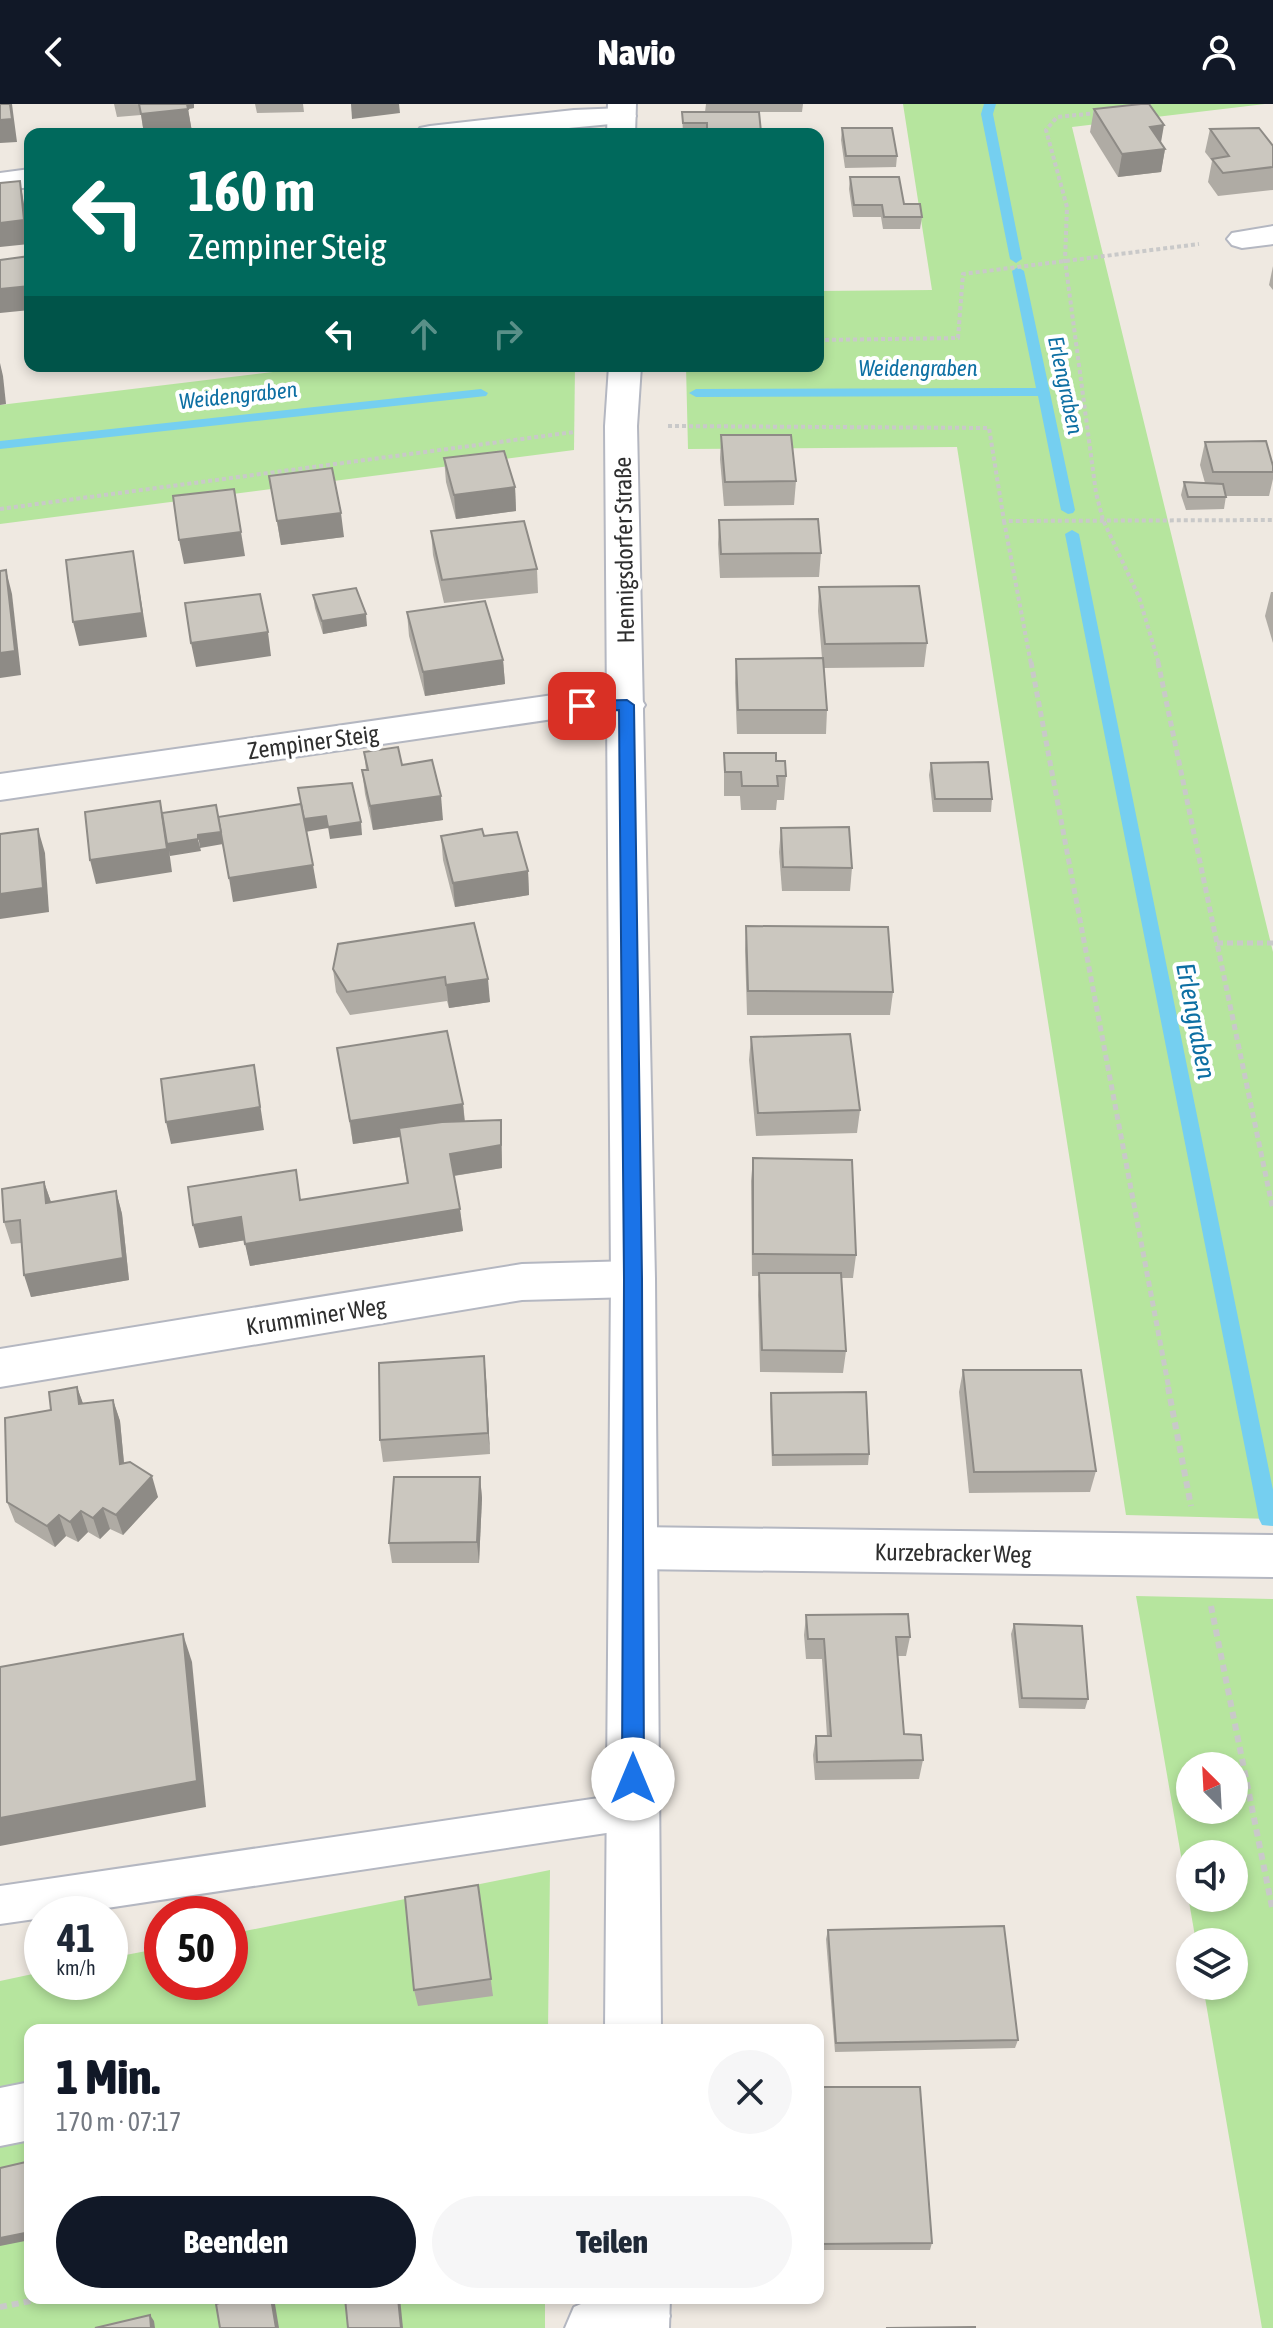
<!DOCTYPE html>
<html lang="de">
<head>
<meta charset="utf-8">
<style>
	:root { --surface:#fff; --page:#f6f6f7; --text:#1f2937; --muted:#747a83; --accent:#111827 }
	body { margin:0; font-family:"Asap Condensed",sans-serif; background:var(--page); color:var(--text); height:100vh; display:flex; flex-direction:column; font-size:30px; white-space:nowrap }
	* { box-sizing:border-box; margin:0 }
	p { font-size:26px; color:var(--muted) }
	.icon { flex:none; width:44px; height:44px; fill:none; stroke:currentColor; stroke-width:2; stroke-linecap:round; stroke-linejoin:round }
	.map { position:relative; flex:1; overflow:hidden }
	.panel { position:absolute; left:24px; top:1920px; width:800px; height:280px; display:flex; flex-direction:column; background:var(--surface); border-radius:16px; box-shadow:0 4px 12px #0003 }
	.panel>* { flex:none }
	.top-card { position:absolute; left:24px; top:24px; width:800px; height:244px; border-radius:16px; box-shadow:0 4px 12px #0003; background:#00695c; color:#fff; overflow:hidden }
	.needle { width:52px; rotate:336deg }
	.tools { position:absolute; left:1176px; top:1648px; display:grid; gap:16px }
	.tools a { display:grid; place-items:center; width:72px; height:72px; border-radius:50%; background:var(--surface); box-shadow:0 4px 12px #0003; font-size:40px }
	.speed { position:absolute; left:24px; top:1792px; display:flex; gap:16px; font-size:40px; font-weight:700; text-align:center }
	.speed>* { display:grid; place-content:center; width:104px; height:104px; border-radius:50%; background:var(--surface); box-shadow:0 4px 12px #0003; line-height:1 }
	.speed small { font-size:20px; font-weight:400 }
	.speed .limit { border:12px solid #d22; background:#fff; color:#111 }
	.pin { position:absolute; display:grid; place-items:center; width:68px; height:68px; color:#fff; margin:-34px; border-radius:16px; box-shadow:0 4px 12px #0006 }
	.me { position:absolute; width:88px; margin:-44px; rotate:0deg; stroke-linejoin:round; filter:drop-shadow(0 0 6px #0008) }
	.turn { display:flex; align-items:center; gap:28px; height:168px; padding:0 32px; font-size:36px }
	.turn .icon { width:104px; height:104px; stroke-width:2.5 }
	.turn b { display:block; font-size:56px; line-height:68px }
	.lanes { display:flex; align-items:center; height:76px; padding:0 32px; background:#0003; justify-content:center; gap:40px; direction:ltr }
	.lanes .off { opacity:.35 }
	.round { display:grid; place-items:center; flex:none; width:84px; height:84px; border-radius:42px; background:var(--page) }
	.overview { display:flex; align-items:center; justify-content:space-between; height:136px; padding:0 32px }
	h1 { font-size:48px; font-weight:800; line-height:60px; color:var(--accent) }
	.cta { display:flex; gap:16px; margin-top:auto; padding:16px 32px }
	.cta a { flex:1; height:92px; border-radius:48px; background:var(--accent); color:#fff; font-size:32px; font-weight:800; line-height:92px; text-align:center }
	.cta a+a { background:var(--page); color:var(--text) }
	header { display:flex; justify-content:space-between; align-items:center; height:104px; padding:0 32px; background:var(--accent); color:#fff; font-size:36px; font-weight:800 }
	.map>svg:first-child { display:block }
	.green { fill:#b6e59e; fill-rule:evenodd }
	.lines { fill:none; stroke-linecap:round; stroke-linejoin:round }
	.stream { fill:#75cff0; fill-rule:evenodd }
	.lane-casing { stroke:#b4b7c1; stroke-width:4 }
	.street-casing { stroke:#b4b7c1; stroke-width:4 }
	.secondary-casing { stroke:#b4b7c1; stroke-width:4 }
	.path-far2 { stroke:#c9c9c9; stroke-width:4; stroke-dasharray:4 3; stroke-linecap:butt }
	.path-far1 { stroke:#c9c9c9; stroke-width:5; stroke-dasharray:6 4; stroke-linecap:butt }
	.path { stroke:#c9c9c9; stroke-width:6; stroke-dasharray:7 5; stroke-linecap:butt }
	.lane { fill:#fff; fill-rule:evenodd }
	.street { fill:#fff; fill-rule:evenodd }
	.secondary { fill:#fff; fill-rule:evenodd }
	.wall { fill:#afaba4 }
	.shaded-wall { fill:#8e8b86 }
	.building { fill:#cbc7bf; stroke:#8e8b86; stroke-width:2 }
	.route { fill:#1a73e8; stroke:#114b97; stroke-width:2 }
	.labels { text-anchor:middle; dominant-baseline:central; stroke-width:8; stroke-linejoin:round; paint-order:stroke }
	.far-water-label { font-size:22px; font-style:italic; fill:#0d6fa3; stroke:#fff }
	.street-label { font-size:24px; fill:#2e2e2e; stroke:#fff }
	.water-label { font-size:26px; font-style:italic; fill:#0d6fa3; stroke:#fff }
</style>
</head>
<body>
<header><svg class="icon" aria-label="back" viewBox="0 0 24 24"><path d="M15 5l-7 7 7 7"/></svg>Navio<svg class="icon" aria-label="person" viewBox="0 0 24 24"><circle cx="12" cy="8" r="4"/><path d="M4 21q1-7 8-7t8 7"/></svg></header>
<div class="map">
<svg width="1273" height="2224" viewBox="0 0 1273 2224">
	<rect width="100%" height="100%" fill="#efe9e1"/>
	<g class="green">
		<polygon points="903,0 1265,0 1072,23 1273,848 1273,1415 1126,1411 957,343 688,345 686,262 818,262 818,187 932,186"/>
		<polygon points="323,262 575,262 574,346 0,420 0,301"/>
		<path d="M1136,1492L1273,1495V2224H1262L1203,1882H1234V1838H1196ZM1190,1662H1234V1706H1190ZM1190,1750H1234V1794H1190Z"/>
		<polygon points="550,1766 548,1926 30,1926 30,2194 545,2194 545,2224 0,2224 0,1877 42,1868 42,1878 110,1878 110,1854 162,1844 162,1878 230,1878 230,1830"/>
	</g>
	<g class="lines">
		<g class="stream">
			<polygon points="984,0 996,0 993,10 1022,155 1016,159 1010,155 981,10"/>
			<polygon points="1018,163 1024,167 1075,406 1073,409 1068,410 1061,406 1038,292 696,293 689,289 696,285 1036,284 1012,167"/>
			<polygon points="481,285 488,289 486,292 0,345 0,337"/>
			<polygon points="1072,426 1079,430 1273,1386 1273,1422 1262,1421 1259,1415 1065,430"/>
		</g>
		<g class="lane-casing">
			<polygon id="lane" points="633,1689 647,1694 652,1707 647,1720 633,1725 67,1810 42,1810 42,1814 0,1820 0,1782"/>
		</g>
		<g class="street-casing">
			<g id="street">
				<polygon points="622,4 632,6 636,12 632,18 506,30 416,30 420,24 430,22 574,6"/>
				<polygon points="30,65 30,83 0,87 0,69"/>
				<polygon points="1273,122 1273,140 1242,144 1232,141 1227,135 1232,129"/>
				<polygon points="627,589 640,593 645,601 640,609 627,613 560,614 0,696 0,670 560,590"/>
				<polygon points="633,1157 649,1162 655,1175 649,1188 633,1193 522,1196 0,1283 0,1245 522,1160"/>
				<polygon points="633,1423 1273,1431 1273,1473 633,1465 616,1459 609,1444 616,1429"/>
				<polygon points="30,1978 30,2036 0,2042 0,1984"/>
				<polygon points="595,2194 663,2194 670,2212 665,2224 565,2224 574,2203"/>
			</g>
		</g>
		<g class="secondary-casing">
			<g id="secondary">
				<polygon points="608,0 636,0 635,30 607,30"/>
				<polygon points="609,262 641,262 637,322 655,1175 661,1926 605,1926 611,1175 605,322"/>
				<polygon points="610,2194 670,2194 669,2224 609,2224"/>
			</g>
		</g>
		<g class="path-far2">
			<polyline points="1097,9 1057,13 1046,26 1067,103 1065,156 1096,389 1103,416 1139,493 1159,560"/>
			<polyline points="818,236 958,234 963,170 1199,140"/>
			<polyline points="668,322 989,324 1004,417 1273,416"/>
			<polyline points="0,405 574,328"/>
			<polyline points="1004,417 1031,560"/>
		</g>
		<g class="path-far1">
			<polyline points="1031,558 1169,1285"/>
			<polyline points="1158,558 1273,1106"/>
			<polyline points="1217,839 1273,839"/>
		</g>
		<g class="path">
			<polyline points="1168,1283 1191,1402"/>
			<polyline points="1211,1502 1273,1808"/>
			<polyline points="0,2203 46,2194"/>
		</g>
		<use href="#lane" class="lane"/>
		<use href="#street" class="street"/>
		<use href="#secondary" class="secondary"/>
	</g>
	<g class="wall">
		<polygon points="114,0 194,0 194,4 188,5 192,28 173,30 144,30 141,11 117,13"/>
		<polygon points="255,0 303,0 304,8 257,9"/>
		<polygon points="706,0 803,0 802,8 759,8 760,30 683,30 682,8 705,8"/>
		<polygon points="1094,5 1161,39 1165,45 1161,68 1118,73 1090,28"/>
		<polygon points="842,24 897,52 896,63 845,64 841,36"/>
		<polygon points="1210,25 1273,42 1273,86 1218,92 1208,78 1212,57 1205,48"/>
		<polygon points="850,73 904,100 922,113 920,125 883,125 881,113 853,113 849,85"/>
		<polygon points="1273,162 1273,186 1269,181"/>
		<polygon points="721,331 796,377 794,401 724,402 720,355"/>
		<polygon points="1205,338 1273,362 1273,375 1269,392 1226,392 1224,405 1186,406 1181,391 1184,378 1205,379 1200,361"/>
		<polygon points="444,354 515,383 516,407 456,415 446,378"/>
		<polygon points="269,372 344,433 281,441"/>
		<polygon points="719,416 821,449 819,473 720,474 718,440"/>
		<polygon points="431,427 537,465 538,489 444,499 433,451"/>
		<polygon points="819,483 927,539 924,563 824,564 827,606 826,630 737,630 735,579 736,555 822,554 818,507"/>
		<polygon points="1271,488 1273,488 1273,539 1265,512"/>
		<polygon points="313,491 367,522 323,530 315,504"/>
		<polygon points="407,508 503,556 505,580 425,592 409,532"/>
		<polygon points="364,648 443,716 373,726 365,690 362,666 366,666"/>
		<polygon points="724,649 776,657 786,672 784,696 777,696 776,706 741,706 740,692 724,692"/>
		<polygon points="931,659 992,695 991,708 933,708 929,671"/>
		<polygon points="781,724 852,764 850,787 782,787 779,748"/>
		<polygon points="441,732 484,732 528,767 529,791 455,803 443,756"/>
		<polygon points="474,819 490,898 449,904 447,897 350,911 336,888 333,865"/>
		<polygon points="746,822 893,888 890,911 747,911 745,846"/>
		<polygon points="751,933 860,1006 857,1029 756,1032 749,956"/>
		<polygon points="341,967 463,1000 465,1017 501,1016 502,1064 454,1072 463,1127 250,1162 245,1136 199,1144 301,1096 407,1079 400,1033 353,1040"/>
		<polygon points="753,1054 856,1151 853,1174 841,1174 846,1247 843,1269 760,1268 758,1191 759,1172 752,1172 751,1077"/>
		<polygon points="44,1078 51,1098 116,1087 122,1110 129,1176 31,1193 21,1139 11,1140 4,1118"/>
		<polygon points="963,1266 1096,1367 1090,1388 969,1389 959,1288"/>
		<polygon points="486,1274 490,1350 383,1358 380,1336"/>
		<polygon points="77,1283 83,1300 113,1296 120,1317 124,1359 158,1393 123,1431 110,1425 100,1435 88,1428 78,1438 66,1432 55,1443 15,1418 7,1398 51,1306"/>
		<polygon points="771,1289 869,1350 868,1361 772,1362 770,1300"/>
		<polygon points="480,1373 482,1394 479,1459 392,1459 389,1439"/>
		<polygon points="806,1511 910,1533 906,1552 898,1552 904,1630 923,1656 919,1675 815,1676 813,1651 816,1632 827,1632 822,1555 806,1555 804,1531"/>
		<polygon points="1014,1520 1088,1595 1085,1605 1019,1604 1011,1530"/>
		<polygon points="478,1781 493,1892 418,1902 414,1886"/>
		<polygon points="828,1826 1018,1936 1015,1944 835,1948 826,1835"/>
		<polygon points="818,1983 932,2139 930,2146 818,2146"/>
	</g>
	<g class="shaded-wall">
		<polygon points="10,0 12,0 13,8 17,38 0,39 0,16"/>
		<polygon points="187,0 194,0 194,4 188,5"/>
		<polygon points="351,0 399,0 400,9 352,15"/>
		<polygon points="188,5 192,28 173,30 144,30 141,10"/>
		<polygon points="1164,21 1160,44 1150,23"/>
		<polygon points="1165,45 1161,68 1118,73 1122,50"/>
		<polygon points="20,77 24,100 29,140 0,143 0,119"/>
		<polygon points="30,182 30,206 0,209 0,185"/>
		<polygon points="0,259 3,272 6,300 0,301"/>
		<polygon points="515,383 516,407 456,415 454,391"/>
		<polygon points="341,409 344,433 281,441 277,417"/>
		<polygon points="241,428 245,452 184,460 179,436"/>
		<polygon points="133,447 147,533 79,542 73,518"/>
		<polygon points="6,466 12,490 21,571 0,574 0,549"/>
		<polygon points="366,510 367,522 323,530 322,517"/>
		<polygon points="268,528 271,552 196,563 191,539"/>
		<polygon points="503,556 505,580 425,592 423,568"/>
		<polygon points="441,692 443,716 373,726 370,702"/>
		<polygon points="160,697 165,721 198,735 201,747 170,752 169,746 172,768 96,780 90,756"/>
		<polygon points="326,712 328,724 305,728 303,715"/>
		<polygon points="361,718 362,731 330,735 328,723"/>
		<polygon points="38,725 45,749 49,808 0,815 0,790"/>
		<polygon points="221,728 223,740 200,744 198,731"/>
		<polygon points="313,761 317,784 233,798 229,774"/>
		<polygon points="528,767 529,791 455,803 453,779"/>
		<polygon points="488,875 490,898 449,904 446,881"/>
		<polygon points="254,961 264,1026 171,1040 166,1018"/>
		<polygon points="463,1000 465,1023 353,1040 350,1017"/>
		<polygon points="501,1016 502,1064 452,1072 450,1050"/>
		<polygon points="44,1078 52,1101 46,1099"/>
		<polygon points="116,1087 122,1110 129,1176 31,1193 24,1171"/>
		<polygon points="460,1105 463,1127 250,1162 245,1140"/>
		<polygon points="241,1113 246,1136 199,1144 193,1121"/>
		<polygon points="484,1252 486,1274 490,1350 488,1329"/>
		<polygon points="77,1283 85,1305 79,1300"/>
		<polygon points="113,1296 120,1317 126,1381 120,1360"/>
		<polygon points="152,1372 158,1393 123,1431 116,1411"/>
		<polygon points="480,1373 482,1394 479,1459 477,1438"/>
		<polygon points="103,1404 110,1425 100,1435 93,1414"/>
		<polygon points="81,1407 88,1428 78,1438 70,1418"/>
		<polygon points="59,1411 66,1432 55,1443 47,1422"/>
		<polygon points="183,1530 192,1558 206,1703 0,1742 0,1714"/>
		<polygon points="30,2128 30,2136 0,2142 0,2134"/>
		<polygon points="271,2194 274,2194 279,2224 276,2224"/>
		<polygon points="398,2194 400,2194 403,2224 401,2224"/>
		<polygon points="150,2211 154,2217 155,2224 151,2224"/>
	</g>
	<g class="building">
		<polygon points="0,0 10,0 12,15 0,16"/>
		<polygon points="139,0 187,0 188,5 141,10"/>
		<polygon points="1141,0 1149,0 1164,21 1150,23 1165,45 1122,50 1094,5"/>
		<polygon points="682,8 759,8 761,28 745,28 746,30 696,30 696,27 707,27 707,19 683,19"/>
		<polygon points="842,24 892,24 897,52 846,52"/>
		<polygon points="1259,24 1273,42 1273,63 1223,69 1212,55 1229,52 1210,25"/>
		<polygon points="850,73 899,73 904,100 920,100 922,113 884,113 882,101 854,101"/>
		<polygon points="20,77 24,116 0,119 0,79"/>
		<polygon points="30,152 30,182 0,185 0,156"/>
		<polygon points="721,331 791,331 796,377 725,378"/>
		<polygon points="1266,337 1273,362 1273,368 1213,368 1205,338"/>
		<polygon points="504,347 515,383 454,391 444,354"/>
		<polygon points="332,364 341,409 277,417 269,372"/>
		<polygon points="1184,378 1223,380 1226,393 1188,393"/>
		<polygon points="234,385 241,428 179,436 173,392"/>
		<polygon points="818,415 821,449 721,450 719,416"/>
		<polygon points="524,417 537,465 442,476 431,427"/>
		<polygon points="133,447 142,509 73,518 66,456"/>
		<polygon points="6,466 15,547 0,549 0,467"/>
		<polygon points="919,482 927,539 825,540 819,483"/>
		<polygon points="356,484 366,510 322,517 313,491"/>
		<polygon points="260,490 268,528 191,539 185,499"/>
		<polygon points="485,497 503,556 423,568 407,508"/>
		<polygon points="823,554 827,606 738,606 736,555"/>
		<polygon points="398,643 402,661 432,656 441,692 370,702 362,666 368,666 364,648"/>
		<polygon points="724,649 776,649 776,657 785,657 786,672 777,672 778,682 742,682 741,668 725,668"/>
		<polygon points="988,658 992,695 935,695 931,659"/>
		<polygon points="352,679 361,718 328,723 326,712 304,715 298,684"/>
		<polygon points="160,697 167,745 90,756 85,708"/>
		<polygon points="301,700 313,761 229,774 218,713"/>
		<polygon points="216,701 221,728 198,731 198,735 167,740 162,709"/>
		<polygon points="849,723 852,764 783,763 781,724"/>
		<polygon points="38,725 43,784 0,790 0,730"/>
		<polygon points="482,725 484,732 517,728 528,767 453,779 441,732"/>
		<polygon points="474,819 488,875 446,881 445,873 347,888 333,865 338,840"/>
		<polygon points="746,822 888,823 893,888 748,887"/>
		<polygon points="447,927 463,1000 350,1017 337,944"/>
		<polygon points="850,930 860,1006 758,1009 751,933"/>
		<polygon points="254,961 260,1003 166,1018 161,975"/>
		<polygon points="501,1016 501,1041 450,1050 460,1105 245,1140 241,1113 193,1121 188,1083 296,1066 300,1096 408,1079 399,1024 442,1018"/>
		<polygon points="753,1054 852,1056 856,1151 753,1150"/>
		<polygon points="44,1078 46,1099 116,1087 123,1154 24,1171 20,1116 4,1118 2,1085"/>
		<polygon points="759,1169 841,1169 846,1247 762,1246"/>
		<polygon points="484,1252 488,1329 380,1336 379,1259"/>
		<polygon points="963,1266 1081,1266 1096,1367 974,1368"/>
		<polygon points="77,1283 79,1300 113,1296 120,1360 130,1358 152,1372 116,1411 103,1404 93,1414 81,1407 70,1418 59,1411 47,1422 7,1398 5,1314 51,1306 49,1288"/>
		<polygon points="866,1288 869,1350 773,1351 771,1289"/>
		<polygon points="394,1373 480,1373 477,1438 389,1439"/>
		<polygon points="908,1510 910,1533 896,1533 904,1630 921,1631 923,1656 817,1658 816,1632 831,1632 824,1535 808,1535 806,1511"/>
		<polygon points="1014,1520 1082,1522 1088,1595 1022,1594"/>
		<polygon points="183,1530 197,1677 0,1714 0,1563"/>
		<polygon points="478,1781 491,1875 414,1886 405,1793"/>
		<polygon points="1004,1822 1018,1936 836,1939 828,1826"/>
		<polygon points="818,1983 920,1983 932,2139 818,2140"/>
		<polygon points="30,2057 30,2128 0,2134 0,2064"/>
		<polygon points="237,2194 271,2194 276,2224 220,2224 216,2200"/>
		<polygon points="345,2194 398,2194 401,2224 348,2224"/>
		<polygon points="150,2211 151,2224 95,2224"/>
		<polygon points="975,2223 975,2224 886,2224"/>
	</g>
	<polygon class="route" points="627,596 634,601 642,1175 644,1675 640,1682 633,1685 625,1682 622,1675 624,1175 619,606 582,607 575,602 582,597"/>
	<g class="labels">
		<g class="far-water-label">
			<text x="918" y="264">Weidengraben</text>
			<text transform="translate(1066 281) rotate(78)">Erlengraben</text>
			<text transform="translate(238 291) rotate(-6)">Weidengraben</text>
		</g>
		<g class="street-label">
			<text transform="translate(624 446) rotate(-91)">Hennigsdorfer Straße</text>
			<text transform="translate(313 638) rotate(-8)">Zempiner Steig</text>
			<text transform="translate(316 1212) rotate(-9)">Krumminer Weg</text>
			<text transform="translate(953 1449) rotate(1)">Kurzebracker Weg</text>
		</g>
		<g class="water-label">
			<text transform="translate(1196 917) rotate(79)">Erlengraben</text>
		</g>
	</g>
</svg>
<div class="tools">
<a><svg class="needle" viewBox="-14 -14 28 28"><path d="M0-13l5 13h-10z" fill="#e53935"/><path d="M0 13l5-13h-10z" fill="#747a83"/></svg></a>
<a><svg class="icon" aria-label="sound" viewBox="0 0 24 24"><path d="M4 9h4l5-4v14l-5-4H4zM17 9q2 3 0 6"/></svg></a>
<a><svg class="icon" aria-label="layers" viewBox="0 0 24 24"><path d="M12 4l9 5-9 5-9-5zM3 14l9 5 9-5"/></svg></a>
</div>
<div class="speed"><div>41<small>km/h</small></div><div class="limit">50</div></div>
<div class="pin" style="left:582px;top:602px;background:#d93025"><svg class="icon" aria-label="arrive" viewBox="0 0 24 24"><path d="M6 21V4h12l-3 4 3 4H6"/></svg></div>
<svg class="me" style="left:633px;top:1675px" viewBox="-20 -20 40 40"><circle r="19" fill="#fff"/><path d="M0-13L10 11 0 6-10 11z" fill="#1a73e8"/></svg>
<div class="top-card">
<div class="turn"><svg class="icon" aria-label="left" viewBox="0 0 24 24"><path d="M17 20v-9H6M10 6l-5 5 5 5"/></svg><div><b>160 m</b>Zempiner Steig</div></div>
<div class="lanes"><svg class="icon" aria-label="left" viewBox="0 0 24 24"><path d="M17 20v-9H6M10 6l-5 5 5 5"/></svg><svg class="icon off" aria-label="ahead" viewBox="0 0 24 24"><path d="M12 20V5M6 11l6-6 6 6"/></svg><svg class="icon off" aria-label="right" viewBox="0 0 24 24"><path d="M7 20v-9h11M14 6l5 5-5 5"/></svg></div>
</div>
<section class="panel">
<div class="overview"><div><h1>1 Min.</h1><p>170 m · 07:17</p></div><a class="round"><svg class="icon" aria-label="close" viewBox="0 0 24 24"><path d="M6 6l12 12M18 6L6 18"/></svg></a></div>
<div class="cta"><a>Beenden</a><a>Teilen</a></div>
</section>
</div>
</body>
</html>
